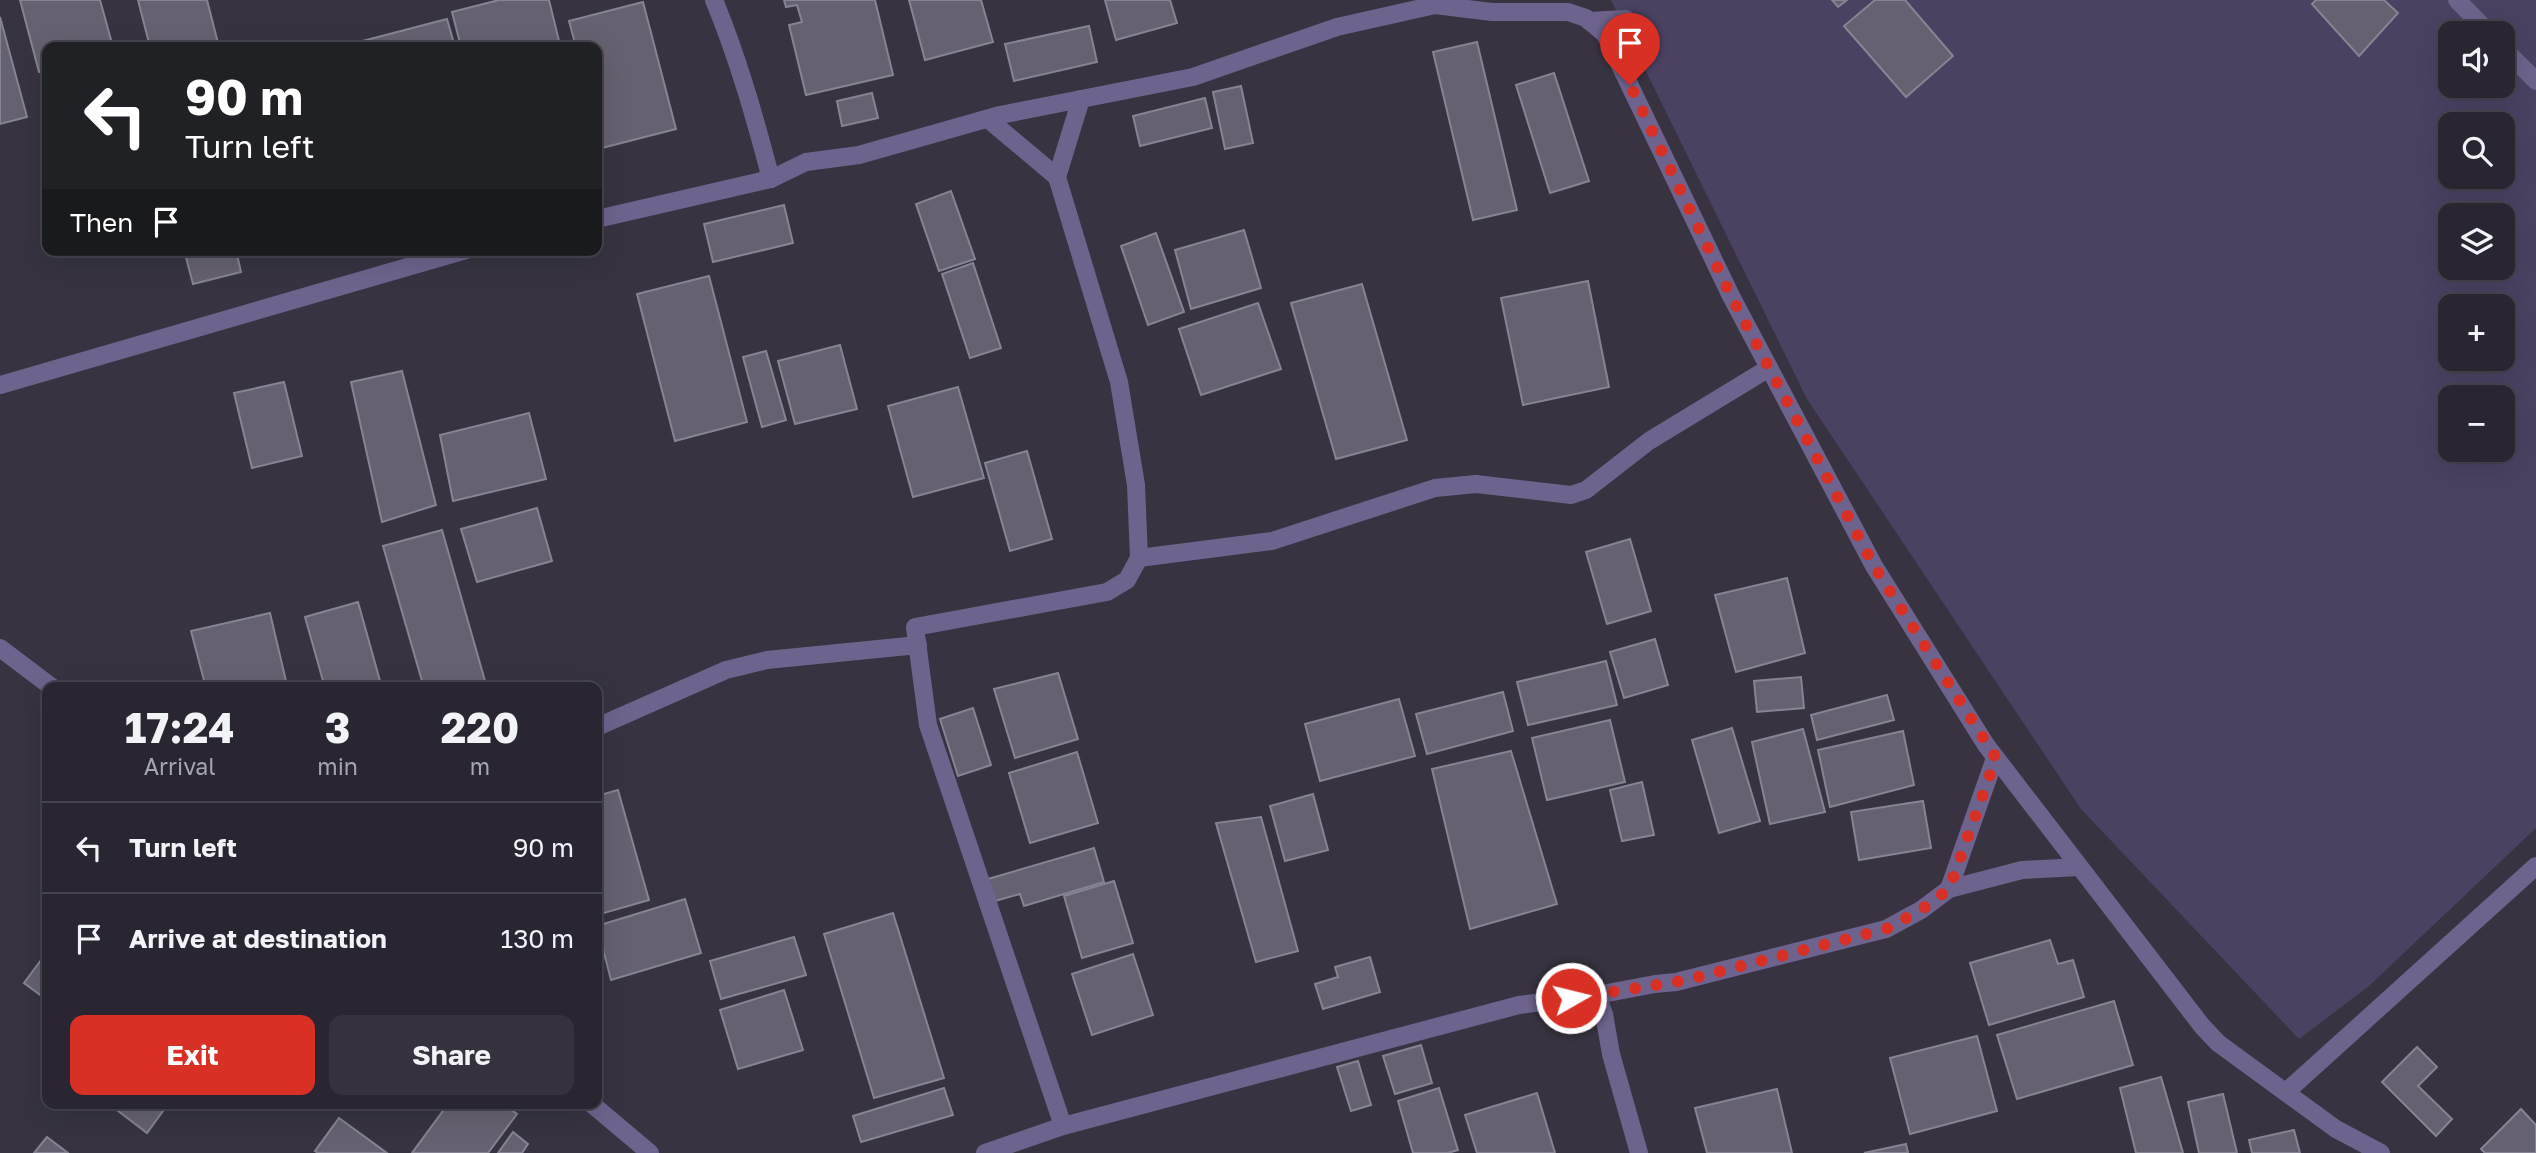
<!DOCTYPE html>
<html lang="en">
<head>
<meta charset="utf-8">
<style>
	:root { --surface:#292631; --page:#35323d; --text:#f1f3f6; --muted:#a5a5ab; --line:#45434d; --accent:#d93025 }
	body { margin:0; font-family:"Golos Text",sans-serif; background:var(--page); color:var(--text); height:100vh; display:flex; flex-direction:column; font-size:26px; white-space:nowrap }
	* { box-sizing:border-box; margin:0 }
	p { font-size:23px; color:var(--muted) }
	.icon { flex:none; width:38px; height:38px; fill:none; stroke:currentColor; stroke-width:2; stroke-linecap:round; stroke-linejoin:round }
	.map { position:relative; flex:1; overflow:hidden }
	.side { position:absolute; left:42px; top:682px; width:560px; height:427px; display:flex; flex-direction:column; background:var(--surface); border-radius:14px; box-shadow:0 7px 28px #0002,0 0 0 2px var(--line) }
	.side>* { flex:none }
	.banner { position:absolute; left:42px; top:42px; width:560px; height:214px; border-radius:14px; box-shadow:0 7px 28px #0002,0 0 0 2px var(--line); background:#202124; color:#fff; overflow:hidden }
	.controls { position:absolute; left:2438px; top:21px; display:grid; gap:14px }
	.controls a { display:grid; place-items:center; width:77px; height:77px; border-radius:14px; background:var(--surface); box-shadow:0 7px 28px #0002,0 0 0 2px var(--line); font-size:35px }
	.pin { position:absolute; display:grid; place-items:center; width:60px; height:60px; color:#fff; margin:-72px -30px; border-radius:50% 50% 50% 0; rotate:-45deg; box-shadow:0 0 7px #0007 }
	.pin .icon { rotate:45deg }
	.me { position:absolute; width:77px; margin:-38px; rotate:82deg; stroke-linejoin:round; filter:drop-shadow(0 0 5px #0008) }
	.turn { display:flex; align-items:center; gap:24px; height:147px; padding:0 28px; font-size:32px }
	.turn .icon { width:91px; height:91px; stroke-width:2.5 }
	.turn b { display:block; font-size:49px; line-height:60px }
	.then { display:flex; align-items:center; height:66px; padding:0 28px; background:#0003; gap:14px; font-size:26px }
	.eta { display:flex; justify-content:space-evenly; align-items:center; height:119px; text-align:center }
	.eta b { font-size:42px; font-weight:700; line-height:49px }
	.button { display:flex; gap:14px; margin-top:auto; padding:14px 28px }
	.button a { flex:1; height:80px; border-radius:14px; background:var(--accent); color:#fff; font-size:28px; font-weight:700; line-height:80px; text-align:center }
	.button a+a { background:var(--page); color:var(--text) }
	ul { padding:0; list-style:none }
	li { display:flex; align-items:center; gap:21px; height:91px; padding:0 28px; border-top:2px solid var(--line) }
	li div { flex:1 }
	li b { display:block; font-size:26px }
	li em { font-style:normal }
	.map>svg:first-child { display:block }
	.green { fill:#4b4262; fill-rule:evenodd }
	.building { fill:#656170; stroke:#868393; stroke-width:2 }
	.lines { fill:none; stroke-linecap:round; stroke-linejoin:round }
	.street { stroke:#6e638c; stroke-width:18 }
	.route { stroke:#d93025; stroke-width:12; stroke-dasharray:0 21.6 }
</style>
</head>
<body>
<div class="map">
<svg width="2536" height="1153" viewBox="0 0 2536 1153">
	<rect width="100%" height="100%" fill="#373341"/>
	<path class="green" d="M1611,0H2536V828L2369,986L2299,1039L2081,809L1807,399ZM2450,33H2502V86H2450ZM2450,124H2502V177H2450ZM2450,215H2502V268H2450ZM2450,306H2502V359H2450ZM2450,397H2502V450H2450Z"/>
	<g class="building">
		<polygon points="20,0 100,0 113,47 47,47 47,70 39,72"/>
		<polygon points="138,0 207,0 219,47 150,47"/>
		<polygon points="499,0 549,0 559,41 533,47 461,47 452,12"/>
		<polygon points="784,0 875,0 893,75 806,95 789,25 802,22 797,5 786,7"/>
		<polygon points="909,0 981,0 993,42 925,60"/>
		<polygon points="1105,0 1170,0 1177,23 1116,40"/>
		<polygon points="1832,0 1847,0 1838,7"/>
		<polygon points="1875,0 1905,0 1953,56 1906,97 1844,26"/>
		<polygon points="2316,0 2384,0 2398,13 2359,56 2312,4"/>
		<polygon points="643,2 676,129 602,148 597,126 597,47 576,47 569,21"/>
		<polygon points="0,17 27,117 0,124"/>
		<polygon points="447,19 455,47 352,47 351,44"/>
		<polygon points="1089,26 1097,62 1014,81 1005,44"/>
		<polygon points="1477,42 1517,210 1473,220 1433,52"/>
		<polygon points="1554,73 1589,181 1550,193 1516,85"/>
		<polygon points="1241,86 1253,143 1225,149 1213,92"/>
		<polygon points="872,93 878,118 842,126 837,101"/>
		<polygon points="1205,98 1212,128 1140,146 1133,116"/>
		<polygon points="951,191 975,259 939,271 916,204"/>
		<polygon points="784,205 793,243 713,262 704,224"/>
		<polygon points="1244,230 1261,288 1191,309 1175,250"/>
		<polygon points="1156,233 1184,312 1148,325 1121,246"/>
		<polygon points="184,250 236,250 241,272 193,284"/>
		<polygon points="973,263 1001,348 970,358 942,274"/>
		<polygon points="709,276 747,422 675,441 637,294"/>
		<polygon points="1588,281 1609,387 1523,405 1501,298"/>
		<polygon points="1362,284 1407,440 1336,459 1291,303"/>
		<polygon points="1258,303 1281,369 1201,395 1179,329"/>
		<polygon points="840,345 857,409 795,424 778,361"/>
		<polygon points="766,351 786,420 762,427 743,357"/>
		<polygon points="402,371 436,505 382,522 351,382"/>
		<polygon points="284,382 302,456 252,468 234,393"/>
		<polygon points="958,387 984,478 913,497 888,406"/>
		<polygon points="529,413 546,479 453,501 440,435"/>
		<polygon points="1027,451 1052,539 1010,551 985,463"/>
		<polygon points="537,508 552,561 477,582 461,529"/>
		<polygon points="442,530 487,688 424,688 383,546"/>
		<polygon points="1630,539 1651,611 1607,624 1586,552"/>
		<polygon points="1787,578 1805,653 1736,672 1715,595"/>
		<polygon points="358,602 382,688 325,688 305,617"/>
		<polygon points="270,613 286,681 256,688 206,688 191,631"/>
		<polygon points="1655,639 1668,685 1624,698 1610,652"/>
		<polygon points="1606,661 1617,705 1528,725 1517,682"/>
		<polygon points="1058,673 1078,739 1015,758 994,689"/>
		<polygon points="1801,677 1804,708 1757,712 1754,681"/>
		<polygon points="1503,692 1513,731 1427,754 1416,714"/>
		<polygon points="1887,695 1894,720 1817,740 1811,715"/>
		<polygon points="1399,699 1415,756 1320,781 1305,724"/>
		<polygon points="973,708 991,765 958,776 940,719"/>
		<polygon points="1610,720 1625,782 1547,800 1532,738"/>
		<polygon points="1732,728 1760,821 1719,833 1692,740"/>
		<polygon points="1803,729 1825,812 1770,824 1752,742"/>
		<polygon points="1903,731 1914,785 1830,807 1818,750"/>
		<polygon points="1511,751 1557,904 1470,929 1432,769"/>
		<polygon points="1077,752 1098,823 1030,843 1009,773"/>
		<polygon points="1642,782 1654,835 1622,841 1610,790"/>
		<polygon points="618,790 649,900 597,915 597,796"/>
		<polygon points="1313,794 1328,850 1285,861 1270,806"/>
		<polygon points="1923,801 1931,848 1859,860 1851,812"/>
		<polygon points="1261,817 1298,951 1256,962 1216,823"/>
		<polygon points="1094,848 1104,882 1024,906 1020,894 995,901 988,879"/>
		<polygon points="1114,881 1133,943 1082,958 1064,896"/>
		<polygon points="685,899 701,953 611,980 597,926"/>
		<polygon points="893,913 944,1078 874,1098 824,934"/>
		<polygon points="794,937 806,975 721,999 710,961"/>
		<polygon points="2050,940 2058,964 2073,960 2084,997 1989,1025 1970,963"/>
		<polygon points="47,952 47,1000 24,983"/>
		<polygon points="1133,954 1153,1015 1092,1035 1072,974"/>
		<polygon points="1370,957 1380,992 1323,1009 1315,984 1338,977 1335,967"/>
		<polygon points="784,990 803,1050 738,1069 720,1010"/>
		<polygon points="2114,1001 2133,1065 2017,1099 1997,1035"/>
		<polygon points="1977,1036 1997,1111 1910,1134 1890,1058"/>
		<polygon points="1421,1045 1432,1083 1395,1094 1383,1056"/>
		<polygon points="2417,1047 2437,1067 2418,1086 2452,1119 2436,1136 2382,1082"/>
		<polygon points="1358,1061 1371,1105 1351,1111 1337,1067"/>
		<polygon points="2161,1077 2183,1153 2136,1153 2120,1088"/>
		<polygon points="944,1088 953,1115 861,1142 853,1116"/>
		<polygon points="1439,1088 1458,1150 1448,1153 1413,1153 1398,1101"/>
		<polygon points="1777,1089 1792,1153 1707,1153 1695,1108"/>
		<polygon points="1537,1093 1555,1153 1477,1153 1465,1115"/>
		<polygon points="2223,1094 2237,1153 2199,1153 2188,1102"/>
		<polygon points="109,1104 168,1104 147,1133"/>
		<polygon points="448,1104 503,1104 517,1114 488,1153 412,1153"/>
		<polygon points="2521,1109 2536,1125 2536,1153 2485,1153 2481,1149"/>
		<polygon points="339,1118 387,1153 318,1153 315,1151"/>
		<polygon points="2294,1130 2300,1153 2252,1153 2249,1140"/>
		<polygon points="513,1132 528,1144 522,1153 498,1153"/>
		<polygon points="47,1137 68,1153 34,1153"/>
		<polygon points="1906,1144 1908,1153 1864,1153"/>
	</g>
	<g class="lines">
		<g class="street">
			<path d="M714,0C738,58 755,118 771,179"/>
			<polyline points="2457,0 2489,33"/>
			<polyline points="1589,21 1626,19 1618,59"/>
			<polyline points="2502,47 2536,81"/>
			<polyline points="988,119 1057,177 1119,382 1136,485 1139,558 1127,580 1107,592 915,627 928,725 1063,1126"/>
			<polyline points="1057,177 1081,99"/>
			<polyline points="597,219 771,179 806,162 859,155 1000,115 1193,77 1337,27 1435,5 1492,12 1568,12 1586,18 1605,34 1731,296 1874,566 1986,745 2202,1026 2218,1043 2336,1129 2381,1153"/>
			<polyline points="0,385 466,250"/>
			<polyline points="1139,558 1272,541 1435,488 1476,484 1571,495 1586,490 1649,441 1769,368"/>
			<polyline points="0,648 53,688"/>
			<polyline points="597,727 726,670 767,660 918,645"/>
			<polyline points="1949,889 1995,758"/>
			<polyline points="2286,1092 2536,866"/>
			<polyline points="592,1104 650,1153"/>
			<polyline points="985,1153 1063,1126 1519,1005 1597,995"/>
			<polyline points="1639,1153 1611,1054 1604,1014 1597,995 1655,984 1676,982 1886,929 1921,910 1949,889 2022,870 2079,867"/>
		</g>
	</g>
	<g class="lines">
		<polyline class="route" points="1571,998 1676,982 1702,976 1886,929 1921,910 1949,889 1996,758 1874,566 1731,296 1630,85"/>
	</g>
</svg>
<div class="controls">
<a><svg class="icon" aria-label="sound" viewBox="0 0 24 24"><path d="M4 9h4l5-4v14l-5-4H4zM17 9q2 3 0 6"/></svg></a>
<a><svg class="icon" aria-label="search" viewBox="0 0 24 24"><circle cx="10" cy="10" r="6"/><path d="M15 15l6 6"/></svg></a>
<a><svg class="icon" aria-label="layers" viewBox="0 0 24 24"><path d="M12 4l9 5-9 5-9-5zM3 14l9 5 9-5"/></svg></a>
<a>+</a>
<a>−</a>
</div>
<div class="pin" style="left:1630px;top:85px;background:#d93025"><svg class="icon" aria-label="arrive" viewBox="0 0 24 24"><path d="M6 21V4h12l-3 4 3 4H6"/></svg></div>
<svg class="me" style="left:1571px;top:998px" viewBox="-20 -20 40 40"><circle r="17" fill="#d93025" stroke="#fff" stroke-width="3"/><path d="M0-11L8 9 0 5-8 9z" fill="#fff"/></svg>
<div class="banner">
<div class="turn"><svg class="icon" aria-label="left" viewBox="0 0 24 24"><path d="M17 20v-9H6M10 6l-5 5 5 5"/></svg><div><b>90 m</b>Turn left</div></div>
<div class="then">Then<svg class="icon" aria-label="arrive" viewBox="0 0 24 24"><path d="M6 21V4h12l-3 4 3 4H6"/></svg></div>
</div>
<section class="side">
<div class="eta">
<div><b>17:24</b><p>Arrival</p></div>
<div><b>3</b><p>min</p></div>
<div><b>220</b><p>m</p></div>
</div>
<ul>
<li><svg class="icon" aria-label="left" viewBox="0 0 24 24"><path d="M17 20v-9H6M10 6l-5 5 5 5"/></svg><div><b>Turn left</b></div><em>90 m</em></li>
<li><svg class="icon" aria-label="arrive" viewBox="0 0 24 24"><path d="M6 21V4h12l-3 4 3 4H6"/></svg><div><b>Arrive at destination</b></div><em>130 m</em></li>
</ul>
<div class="button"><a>Exit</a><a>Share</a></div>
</section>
</div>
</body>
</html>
